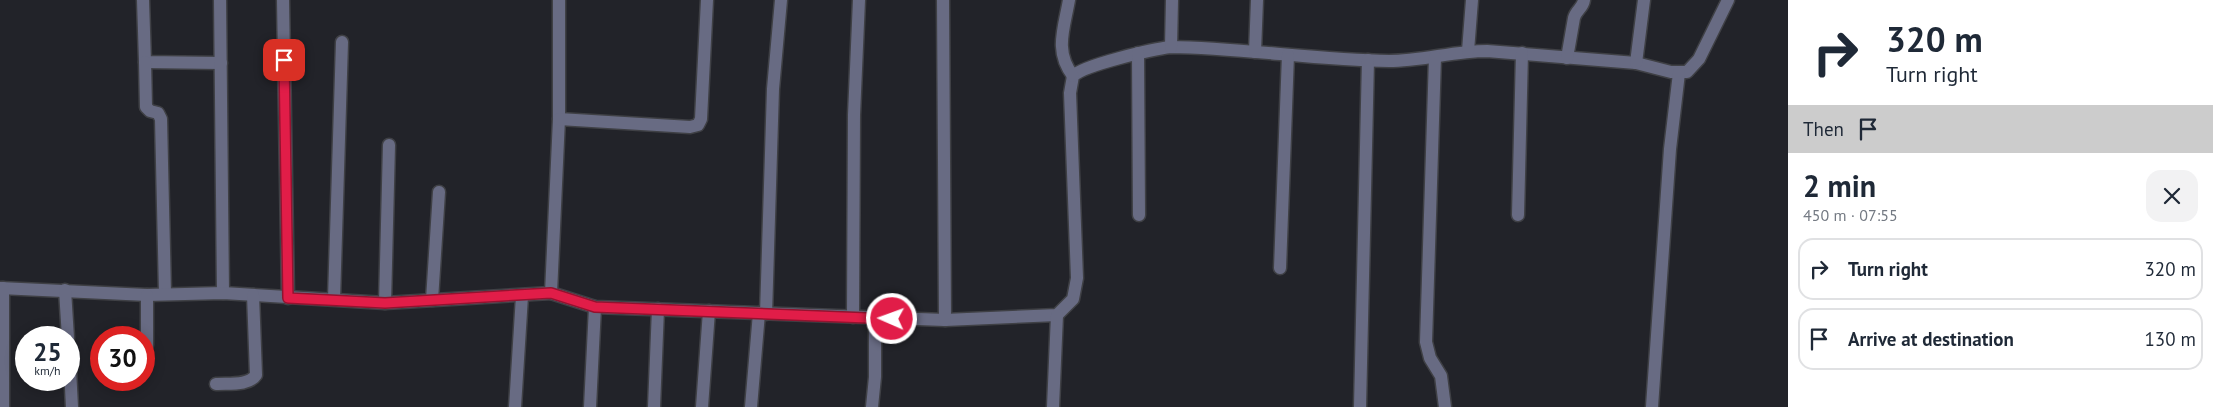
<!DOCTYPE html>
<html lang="en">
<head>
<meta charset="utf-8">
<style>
	:root { --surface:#fff; --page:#f2f2f3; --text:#1f2937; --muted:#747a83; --line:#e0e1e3 }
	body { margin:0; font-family:"PT Sans",sans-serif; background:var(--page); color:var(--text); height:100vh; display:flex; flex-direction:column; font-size:19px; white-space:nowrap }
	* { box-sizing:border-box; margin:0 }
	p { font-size:16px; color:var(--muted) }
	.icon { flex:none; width:28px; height:28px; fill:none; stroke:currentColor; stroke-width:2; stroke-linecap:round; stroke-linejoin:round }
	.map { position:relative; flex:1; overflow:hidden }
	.panel { display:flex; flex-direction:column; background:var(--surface); width:425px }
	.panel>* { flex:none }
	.hud { background:#fff; color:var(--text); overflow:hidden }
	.speed { position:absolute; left:15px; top:326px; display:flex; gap:10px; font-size:25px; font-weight:700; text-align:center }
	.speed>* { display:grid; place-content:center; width:65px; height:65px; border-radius:50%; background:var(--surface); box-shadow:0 2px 12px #0003; line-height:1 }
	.speed small { font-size:12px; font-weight:400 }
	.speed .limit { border:8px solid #d22; background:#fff; color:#111 }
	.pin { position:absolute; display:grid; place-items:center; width:42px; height:42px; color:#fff; margin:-21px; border-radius:10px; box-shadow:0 2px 8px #0006 }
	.me { position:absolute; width:55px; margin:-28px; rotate:272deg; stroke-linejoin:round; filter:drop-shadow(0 0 4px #0008) }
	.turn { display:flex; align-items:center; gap:18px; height:105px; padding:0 15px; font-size:22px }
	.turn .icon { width:65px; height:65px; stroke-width:2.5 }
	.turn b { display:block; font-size:35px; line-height:42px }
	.then { display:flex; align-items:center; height:48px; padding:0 15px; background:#0003; gap:10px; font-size:19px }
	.round { display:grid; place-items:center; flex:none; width:52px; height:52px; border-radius:15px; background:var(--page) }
	.summary { display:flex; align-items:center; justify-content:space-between; height:85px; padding:0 15px }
	h1 { font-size:30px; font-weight:600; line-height:38px }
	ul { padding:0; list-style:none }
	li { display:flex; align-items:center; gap:15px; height:62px; margin:0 10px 8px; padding:0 5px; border:2px solid var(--line); border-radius:15px }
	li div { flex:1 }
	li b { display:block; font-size:19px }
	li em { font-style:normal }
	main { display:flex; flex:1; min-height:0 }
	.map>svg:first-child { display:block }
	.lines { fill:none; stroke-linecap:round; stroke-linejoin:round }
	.minor-casing { stroke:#3f4045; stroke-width:15 }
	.minor { stroke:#686b83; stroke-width:12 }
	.route-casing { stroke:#92132f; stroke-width:12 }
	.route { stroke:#e11d48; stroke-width:9 }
</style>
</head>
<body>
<main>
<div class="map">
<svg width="1788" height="407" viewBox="0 0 1788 407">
	<rect width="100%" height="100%" fill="#222329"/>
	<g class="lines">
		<g class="minor-casing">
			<g id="minor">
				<polyline points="143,0 145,62 221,63"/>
				<polyline points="220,0 223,293"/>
				<polyline points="283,0 288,298"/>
				<path d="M559,0V119L551,293L595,307L945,320L1057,315L1073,299L1077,278L1070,93L1073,76C1084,65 1153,49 1171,47C1244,48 1316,60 1389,61C1422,61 1454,51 1487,51L1636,63L1671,72H1687L1699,59L1728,0"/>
				<polyline points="943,0 945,320"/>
				<path d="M1069,0C1064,29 1054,51 1073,76"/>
				<polyline points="1171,47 1172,0"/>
				<polyline points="1468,51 1472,0"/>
				<polyline points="1255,52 1257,0"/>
				<polyline points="1138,53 1139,215"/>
				<polyline points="1435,57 1426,342 1430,358 1441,376 1445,407"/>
				<path d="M1567,58L1574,18C1576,10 1583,8 1584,0"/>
				<polyline points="145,62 146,107 150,111 158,113 161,119 165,293"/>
				<polyline points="1636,63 1644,0"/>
				<polyline points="559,119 690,127 698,125 701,119 707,0"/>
				<polyline points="1518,215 1522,53"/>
				<polyline points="1280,268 1288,55"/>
				<polyline points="0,288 147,295 223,293 385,303 551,293"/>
				<polyline points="65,290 68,338"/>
				<polyline points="147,295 147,345"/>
				<polyline points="334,299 342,42"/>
				<polyline points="432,300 439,192"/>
				<polyline points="385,303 389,145"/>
				<polyline points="766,314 773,89 781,0"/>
				<polyline points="853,317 854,115 859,0"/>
				<polyline points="69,350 72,407"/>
				<path d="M216,384C228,383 249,386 256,375L253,295"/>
				<polyline points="3,406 3,288"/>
				<polyline points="515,407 522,296"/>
				<polyline points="590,407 595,307"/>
				<polyline points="654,407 658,309"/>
				<polyline points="702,407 709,311"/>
				<polyline points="751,407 759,313"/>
				<polyline points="872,407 875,377 875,318"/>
				<polyline points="1053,407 1057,315"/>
				<polyline points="1360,407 1368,60"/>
				<polyline points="1652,407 1670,149 1679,73"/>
			</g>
		</g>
		<use href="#minor" class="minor"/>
	</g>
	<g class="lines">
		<g class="route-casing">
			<polyline id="route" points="284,60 288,298 385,303 551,293 595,307 892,319"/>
		</g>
		<use href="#route" class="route"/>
	</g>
</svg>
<div class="speed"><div>25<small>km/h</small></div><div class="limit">30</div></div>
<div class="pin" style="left:284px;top:60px;background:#d93025"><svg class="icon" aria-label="arrive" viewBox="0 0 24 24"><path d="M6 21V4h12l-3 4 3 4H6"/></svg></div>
<svg class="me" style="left:892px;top:319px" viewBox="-20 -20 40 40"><circle r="17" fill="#e11d48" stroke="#fff" stroke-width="3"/><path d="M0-11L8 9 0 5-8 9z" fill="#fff"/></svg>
</div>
<section class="panel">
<div class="hud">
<div class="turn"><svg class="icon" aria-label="right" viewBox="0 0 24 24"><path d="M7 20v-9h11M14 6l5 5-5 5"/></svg><div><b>320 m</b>Turn right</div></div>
<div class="then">Then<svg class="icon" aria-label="arrive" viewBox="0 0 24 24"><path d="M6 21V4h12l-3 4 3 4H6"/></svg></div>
</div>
<div class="summary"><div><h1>2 min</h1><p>450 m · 07:55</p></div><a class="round"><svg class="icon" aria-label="close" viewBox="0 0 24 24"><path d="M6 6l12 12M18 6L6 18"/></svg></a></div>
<ul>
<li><svg class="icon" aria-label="right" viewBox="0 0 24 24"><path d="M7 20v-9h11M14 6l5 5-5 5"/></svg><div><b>Turn right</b></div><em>320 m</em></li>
<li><svg class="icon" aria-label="arrive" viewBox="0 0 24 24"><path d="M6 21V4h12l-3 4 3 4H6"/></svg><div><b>Arrive at destination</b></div><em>130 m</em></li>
</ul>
</section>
</main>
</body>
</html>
